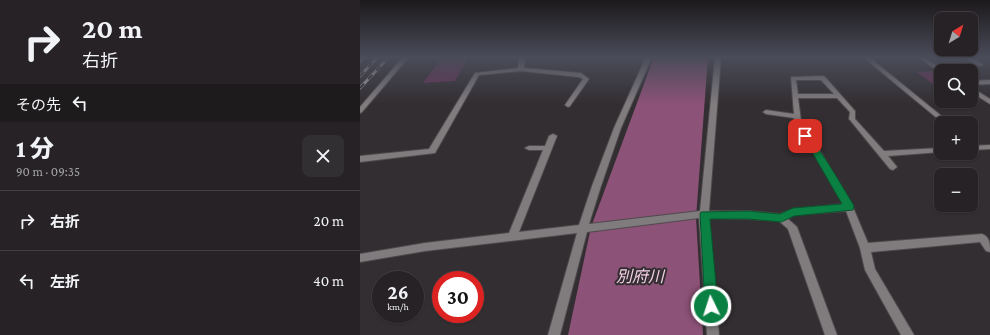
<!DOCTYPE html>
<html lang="ja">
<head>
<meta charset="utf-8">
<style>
	:root { --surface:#262225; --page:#322f32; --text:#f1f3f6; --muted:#a4a4a7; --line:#423f42 }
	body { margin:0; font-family:"Crimson Pro","Noto Sans JP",serif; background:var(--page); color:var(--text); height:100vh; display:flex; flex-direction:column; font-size:15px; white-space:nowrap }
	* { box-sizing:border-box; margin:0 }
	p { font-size:13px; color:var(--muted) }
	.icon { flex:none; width:22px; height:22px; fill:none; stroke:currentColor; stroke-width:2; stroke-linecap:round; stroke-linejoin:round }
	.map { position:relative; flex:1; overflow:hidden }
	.drawer { display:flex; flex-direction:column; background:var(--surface); width:360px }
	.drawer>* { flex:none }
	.banner { background:#262225; color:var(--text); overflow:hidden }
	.needle { width:26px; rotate:38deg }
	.buttons { position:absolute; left:574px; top:12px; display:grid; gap:8px }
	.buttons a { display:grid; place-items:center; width:44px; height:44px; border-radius:8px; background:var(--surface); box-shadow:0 1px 3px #0004,0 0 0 1px var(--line); font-size:20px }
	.speed { position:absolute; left:12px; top:271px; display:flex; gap:8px; font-size:20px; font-weight:700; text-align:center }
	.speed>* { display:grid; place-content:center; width:52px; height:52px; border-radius:50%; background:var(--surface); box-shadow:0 1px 3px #0004,0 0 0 1px var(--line); line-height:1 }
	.speed small { font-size:10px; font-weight:400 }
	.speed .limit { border:6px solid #d22; background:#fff; color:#111 }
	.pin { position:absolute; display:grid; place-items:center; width:34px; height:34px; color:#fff; margin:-17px; border-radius:8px; box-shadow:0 2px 6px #0006 }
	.me { position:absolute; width:44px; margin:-22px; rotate:356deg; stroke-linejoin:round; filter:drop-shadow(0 0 3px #0008) }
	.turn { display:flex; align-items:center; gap:14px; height:84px; padding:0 16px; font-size:18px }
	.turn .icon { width:52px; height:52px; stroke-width:2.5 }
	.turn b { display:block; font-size:28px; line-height:34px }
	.then { display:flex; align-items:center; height:38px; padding:0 16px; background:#0003; gap:8px; font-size:15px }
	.round { display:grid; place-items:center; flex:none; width:42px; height:42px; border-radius:8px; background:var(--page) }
	.overview { display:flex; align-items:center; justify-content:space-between; height:68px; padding:0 16px }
	h1 { font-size:24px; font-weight:800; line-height:30px }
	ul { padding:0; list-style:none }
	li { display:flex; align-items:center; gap:12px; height:60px; padding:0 16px; border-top:1px solid var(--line) }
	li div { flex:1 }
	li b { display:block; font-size:15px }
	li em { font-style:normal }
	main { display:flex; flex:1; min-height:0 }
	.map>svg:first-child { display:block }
	.green { fill:#673255 }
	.water { fill:#8c5277 }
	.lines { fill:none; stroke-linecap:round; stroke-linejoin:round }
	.street-casing { stroke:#4f4a4d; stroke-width:2 }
	.street { fill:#807c7e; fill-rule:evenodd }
	.rail-casing { stroke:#a6a2a4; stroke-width:3 }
	.rail { stroke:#332e31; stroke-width:2; stroke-dasharray:6; stroke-linecap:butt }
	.route { fill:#0b8043; stroke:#07532c }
	.labels { text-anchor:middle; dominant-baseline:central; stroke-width:4; stroke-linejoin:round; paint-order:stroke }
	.near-water-label { font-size:16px; font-style:italic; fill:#f5d1e6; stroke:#332e31 }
</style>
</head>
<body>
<main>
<section class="drawer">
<div class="banner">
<div class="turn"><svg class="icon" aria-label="right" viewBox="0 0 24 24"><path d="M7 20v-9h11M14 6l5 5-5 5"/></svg><div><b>20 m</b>右折</div></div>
<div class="then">その先<svg class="icon" aria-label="left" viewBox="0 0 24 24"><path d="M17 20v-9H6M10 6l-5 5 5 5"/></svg></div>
</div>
<div class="overview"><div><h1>1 分</h1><p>90 m · 09:35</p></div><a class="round"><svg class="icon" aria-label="close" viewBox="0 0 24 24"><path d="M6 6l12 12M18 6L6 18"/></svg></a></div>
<ul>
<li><svg class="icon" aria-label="right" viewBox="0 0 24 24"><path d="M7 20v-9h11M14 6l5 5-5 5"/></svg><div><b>右折</b></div><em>20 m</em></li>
<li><svg class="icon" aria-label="left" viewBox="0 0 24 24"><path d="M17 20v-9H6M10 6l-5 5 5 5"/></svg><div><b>左折</b></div><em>40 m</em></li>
</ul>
</section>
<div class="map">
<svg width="630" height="335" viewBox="0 0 630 335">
	<rect width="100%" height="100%" fill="#332e31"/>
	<g class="green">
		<polygon points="108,58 95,81 63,83 80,60"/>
		<polygon points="577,71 581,73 581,90 557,72"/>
	</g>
	<polygon class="water" points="294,57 348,57 336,218 343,335 208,335 231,227"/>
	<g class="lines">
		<g class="street-casing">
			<g id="street">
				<polygon points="2,57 8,57 0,63 0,58"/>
				<polygon points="43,57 49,57 2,112 0,113 0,107"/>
				<polygon points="159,57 165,57 164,68 221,73 229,79 210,106 208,107 205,105 223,79 219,77 161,71 119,75 75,153 0,162 0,156 69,149 115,73 158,68"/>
				<path d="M286,57H292L261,128L241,186L229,224L340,211L355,57H361L349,211H389L420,214L433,209L483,204L449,145L436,128L434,118L406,114L403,112L406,110L434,114L431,77L463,76L465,77L495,111V119L524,151L581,148V152L528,156L537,167L533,170L530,169L490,120L489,119L490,112L477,98H438L442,128L456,144L492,205L508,243L622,234C630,237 630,244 630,252L626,251L620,242L511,252L515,269L554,335H541L505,270L500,248L486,211L434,215L428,219L437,227L477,335H465L428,229L419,221L389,219L349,218L359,335H347L339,218L227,232L200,335H188L217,233L65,251L0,262V254L65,243L149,233L183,150H169L165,148L169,146H185L189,136L193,134L197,136L159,232L219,225L232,186L254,128ZM436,80H461L474,94H438Z"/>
				<polygon points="503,57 509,57 590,123 583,123"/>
				<polygon points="557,57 563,57 585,71 580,72"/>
				<polygon points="603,57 610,57 624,65 619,66"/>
				<polygon points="630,80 630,84 611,85 611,81"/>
				<polygon points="611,87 630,99 630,104 611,92"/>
				<polygon points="630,145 630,149 611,150 611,146"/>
			</g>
		</g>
		<use href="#street" class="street"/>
		<g class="rail-casing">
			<g id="rail">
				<polyline points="0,76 18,57"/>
				<polyline points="0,88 29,57"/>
			</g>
		</g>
		<use href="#rail" class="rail"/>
	</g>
	<linearGradient id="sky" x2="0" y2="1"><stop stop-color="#1c191b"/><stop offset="0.55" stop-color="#4a4c5a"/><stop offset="1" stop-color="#4a4c5a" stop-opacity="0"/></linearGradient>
	<rect width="630" height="104" fill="url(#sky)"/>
	<path class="route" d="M445,134C454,137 486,193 493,204L494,207L493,210L434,216L421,222L388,219H350L358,306L356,310L351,312L346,310L345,306L340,214L341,212L388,211L420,214L433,208L482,204L448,145L441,136Z"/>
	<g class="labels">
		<g class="near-water-label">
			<text x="280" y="276">別府川</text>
		</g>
	</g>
</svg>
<div class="buttons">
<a><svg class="needle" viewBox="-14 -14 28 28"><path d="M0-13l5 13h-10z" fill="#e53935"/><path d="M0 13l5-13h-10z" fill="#a4a4a7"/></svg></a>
<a><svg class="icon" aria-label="search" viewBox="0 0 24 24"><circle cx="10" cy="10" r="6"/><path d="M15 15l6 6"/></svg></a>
<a>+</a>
<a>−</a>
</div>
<div class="speed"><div>26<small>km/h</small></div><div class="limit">30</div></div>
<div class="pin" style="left:445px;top:136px;background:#d93025"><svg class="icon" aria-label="arrive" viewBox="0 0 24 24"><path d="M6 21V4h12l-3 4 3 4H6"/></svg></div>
<svg class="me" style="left:351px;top:306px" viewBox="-20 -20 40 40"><circle r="17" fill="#0b8043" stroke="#fff" stroke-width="3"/><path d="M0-11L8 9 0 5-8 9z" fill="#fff"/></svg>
</div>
</main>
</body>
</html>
